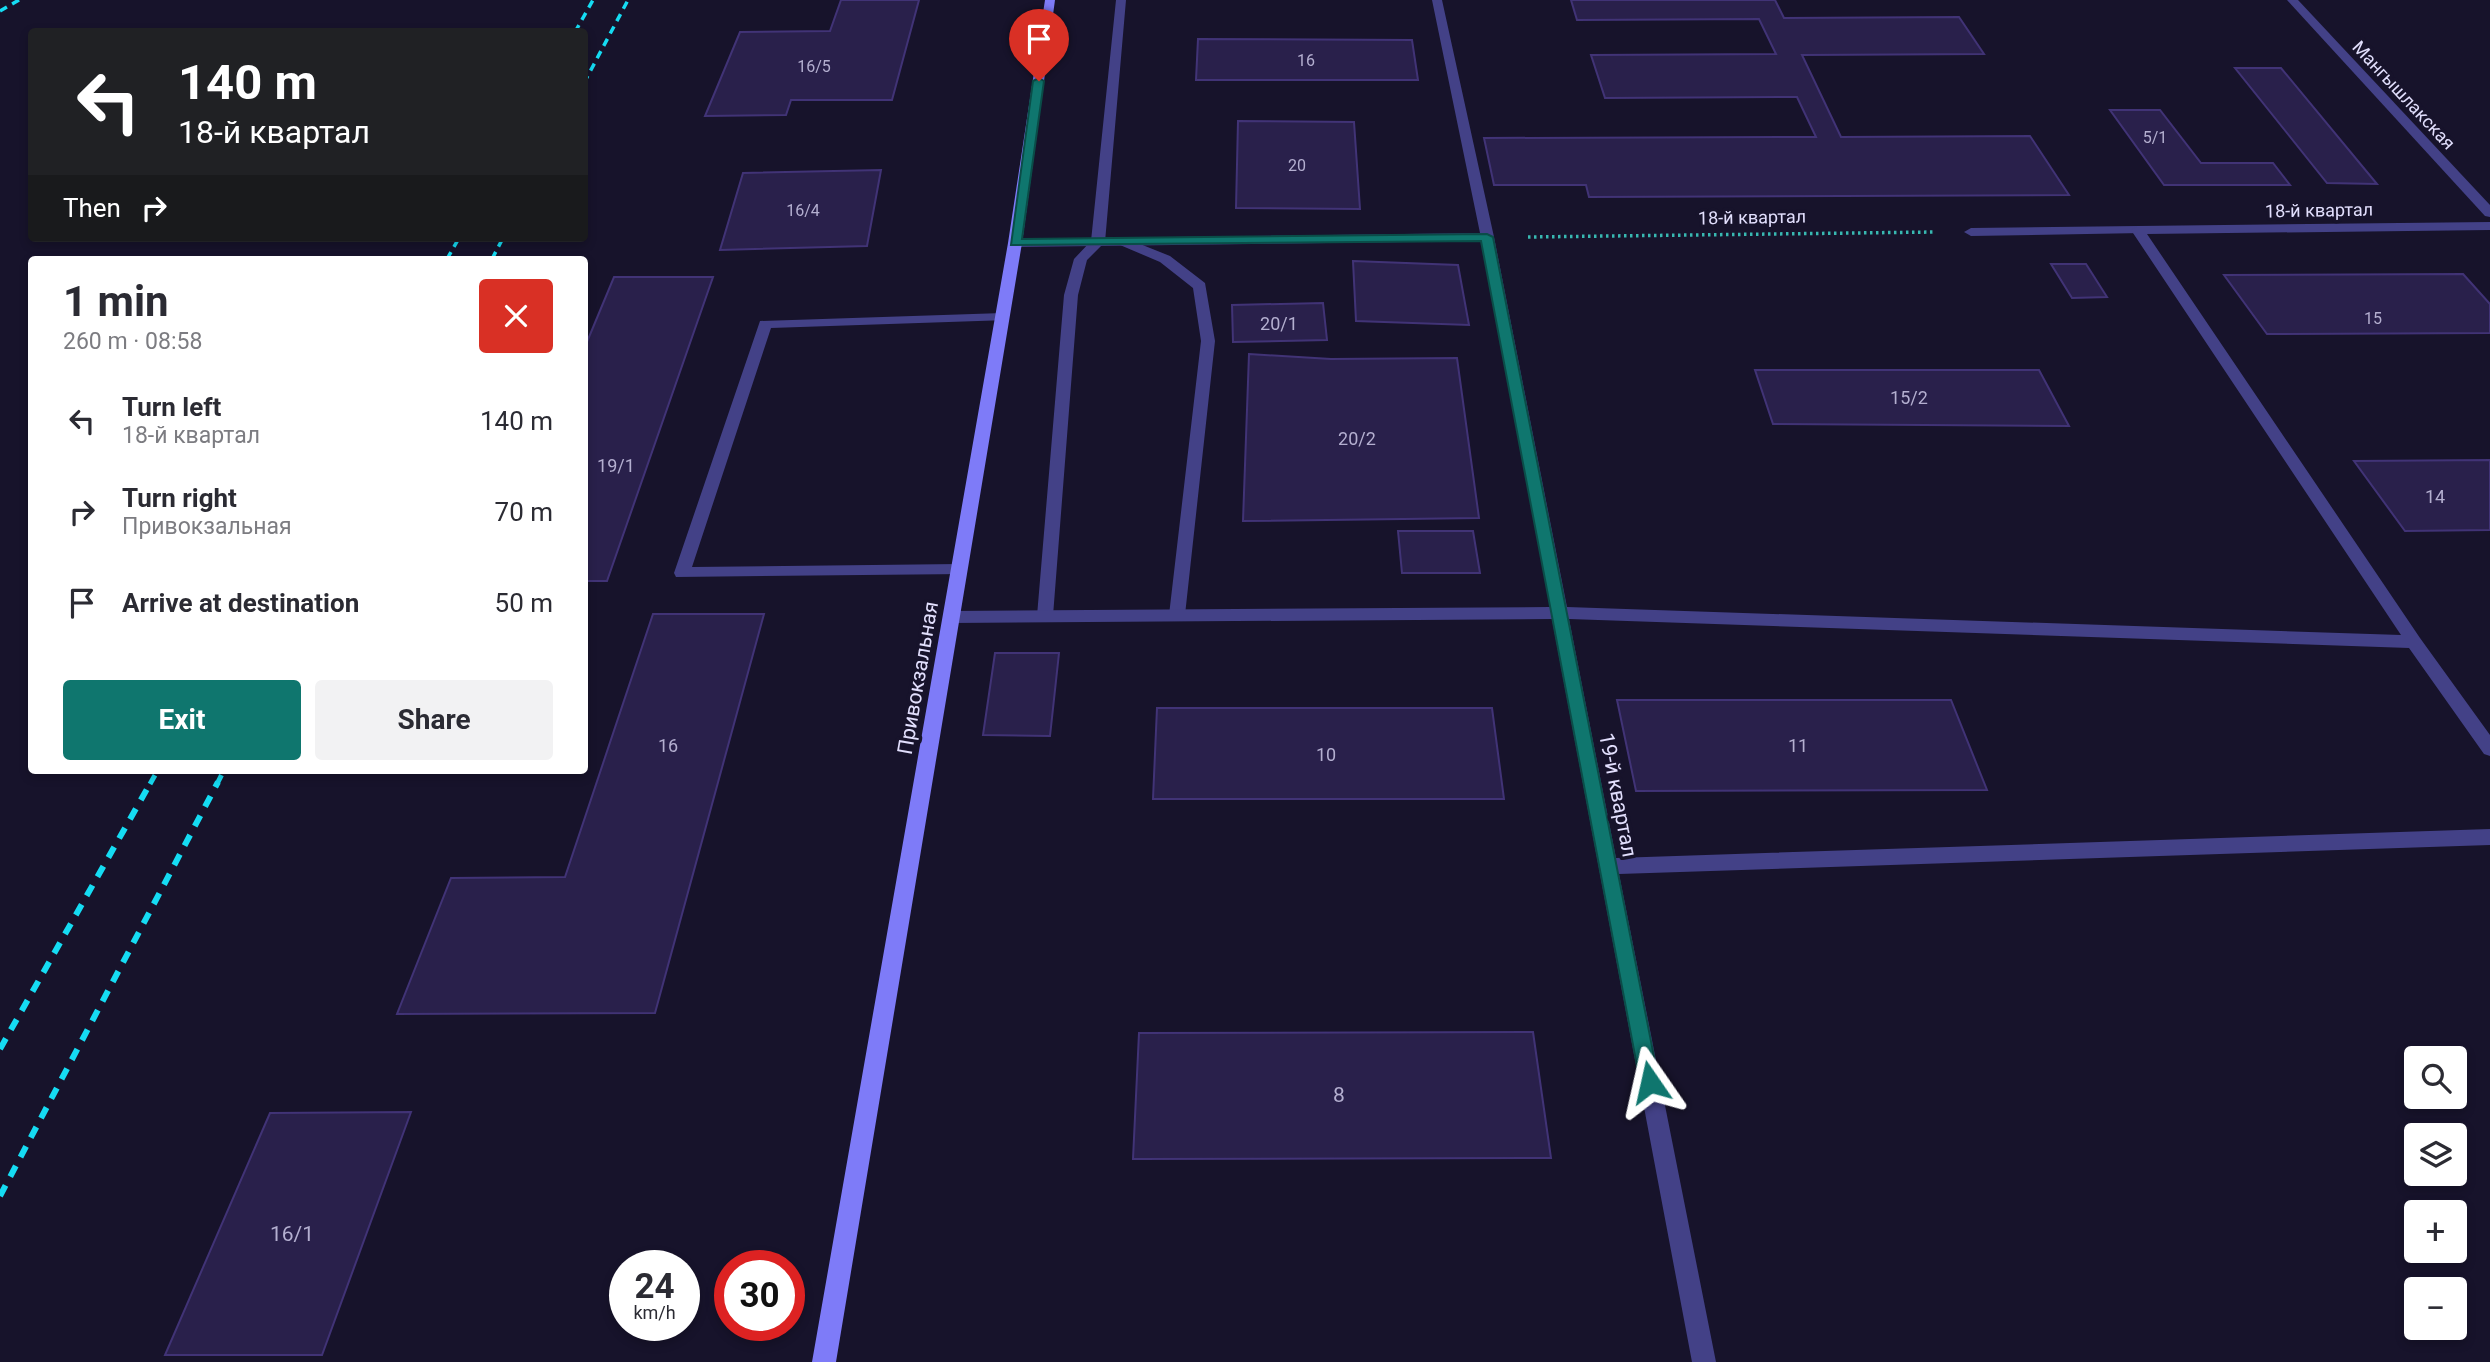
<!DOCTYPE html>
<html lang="en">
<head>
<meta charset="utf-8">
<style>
	:root { --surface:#fff; --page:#f2f2f3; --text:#2b2b33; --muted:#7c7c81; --accent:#0f766e }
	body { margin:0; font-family:Roboto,sans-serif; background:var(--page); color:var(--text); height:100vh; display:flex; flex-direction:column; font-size:26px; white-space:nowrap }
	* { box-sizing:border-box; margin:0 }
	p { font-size:23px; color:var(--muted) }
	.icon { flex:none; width:38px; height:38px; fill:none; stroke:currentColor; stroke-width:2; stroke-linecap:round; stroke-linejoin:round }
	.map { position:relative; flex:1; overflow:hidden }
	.side { position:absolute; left:28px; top:256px; width:560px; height:518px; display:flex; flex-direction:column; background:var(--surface); border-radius:7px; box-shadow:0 4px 10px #0003 }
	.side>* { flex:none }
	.guide { position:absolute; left:28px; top:28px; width:560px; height:214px; border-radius:7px; box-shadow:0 4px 10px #0003; background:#202124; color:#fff; overflow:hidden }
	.controls { position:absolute; left:2404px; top:1046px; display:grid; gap:14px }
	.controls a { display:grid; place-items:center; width:63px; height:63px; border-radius:7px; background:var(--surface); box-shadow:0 4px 10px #0003; font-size:35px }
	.speed { position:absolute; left:609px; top:1250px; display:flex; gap:14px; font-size:35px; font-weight:700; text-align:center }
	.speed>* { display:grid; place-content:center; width:91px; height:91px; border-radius:50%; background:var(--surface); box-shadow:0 4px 10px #0003; line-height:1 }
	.speed small { font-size:18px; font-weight:400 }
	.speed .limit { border:10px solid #d22; background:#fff; color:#111 }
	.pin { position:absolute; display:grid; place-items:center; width:60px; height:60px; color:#fff; margin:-72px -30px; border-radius:50% 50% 50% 0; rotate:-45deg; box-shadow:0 0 7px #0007 }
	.pin .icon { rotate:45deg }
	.me { position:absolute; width:77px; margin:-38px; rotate:349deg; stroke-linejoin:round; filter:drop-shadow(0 0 5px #0008) }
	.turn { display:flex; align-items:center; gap:24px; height:147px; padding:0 35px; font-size:32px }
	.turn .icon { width:91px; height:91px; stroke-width:2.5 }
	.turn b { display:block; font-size:49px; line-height:60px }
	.then { display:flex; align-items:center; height:66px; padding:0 35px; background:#0003; gap:14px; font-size:26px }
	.round { display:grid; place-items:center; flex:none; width:74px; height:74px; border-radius:7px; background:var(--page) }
	.headline { display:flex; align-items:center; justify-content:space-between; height:119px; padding:0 35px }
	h1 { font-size:42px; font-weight:700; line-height:52px }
	.primary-button { display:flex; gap:14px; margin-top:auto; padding:14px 35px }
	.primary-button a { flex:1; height:80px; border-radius:7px; background:var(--accent); color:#fff; font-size:28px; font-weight:700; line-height:80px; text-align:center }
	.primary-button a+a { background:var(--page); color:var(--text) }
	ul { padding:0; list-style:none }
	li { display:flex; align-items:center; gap:21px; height:91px; padding:0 35px }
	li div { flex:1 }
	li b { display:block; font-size:26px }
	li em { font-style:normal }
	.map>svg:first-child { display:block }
	.building { fill:#29204b; stroke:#413376; stroke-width:2 }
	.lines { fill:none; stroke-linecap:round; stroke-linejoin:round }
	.path { stroke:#38b8b1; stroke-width:3.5; stroke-dasharray:2.5 3.5; stroke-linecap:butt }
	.lane { fill:#434187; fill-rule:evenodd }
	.street { fill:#434187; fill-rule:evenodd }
	.secondary { fill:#7e7bf8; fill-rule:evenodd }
	.rail-far2 { stroke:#15dcf3; stroke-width:3.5; stroke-dasharray:8 6; stroke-linecap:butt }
	.rail-far1 { stroke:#15dcf3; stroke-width:5; stroke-dasharray:10 8; stroke-linecap:butt }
	.rail { stroke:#15dcf3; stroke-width:6; stroke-dasharray:12 10; stroke-linecap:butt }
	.route { fill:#0f766e; stroke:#0a4d48; stroke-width:2 }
	.labels { text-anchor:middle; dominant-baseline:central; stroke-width:7; stroke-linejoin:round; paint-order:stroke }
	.far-number-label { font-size:16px; fill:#b4afd0 }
	.far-street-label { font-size:18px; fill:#e2dffd; stroke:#17132b }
	.number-label { font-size:18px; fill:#b4afd0 }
	.street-label { font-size:21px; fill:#e2dffd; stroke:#17132b }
	.near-number-label { font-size:21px; fill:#b4afd0 }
</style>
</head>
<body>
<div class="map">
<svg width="2490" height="1362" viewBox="0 0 2490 1362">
	<rect width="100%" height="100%" fill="#17132b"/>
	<g class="building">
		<polygon points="841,0 919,0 892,100 791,100 786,115 705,116 740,32 830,31"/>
		<polygon points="1571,0 1775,0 1784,18 1959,17 1984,54 1802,55 1841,137 2030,136 2069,195 1589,197 1586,185 1494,185 1484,138 1816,137 1797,97 1605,98 1591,55 1776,54 1759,19 1577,20"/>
		<polygon points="1198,39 1412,40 1418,80 1196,80"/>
		<polygon points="2235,68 2281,68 2377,184 2327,183"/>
		<polygon points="2110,110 2160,110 2201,163 2273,163 2290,185 2164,185"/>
		<polygon points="1238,121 1354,122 1360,209 1236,208"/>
		<polygon points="881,170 867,246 720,250 743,173"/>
		<polygon points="1353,261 1458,265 1469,325 1356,321"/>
		<polygon points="2051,264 2086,264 2107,297 2072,298"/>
		<polygon points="2463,274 2490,304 2490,333 2267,334 2224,275"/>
		<polygon points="614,277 713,277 607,581 584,581 584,349"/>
		<polygon points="1323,303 1327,340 1233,342 1232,305"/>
		<polygon points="1249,354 1331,359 1457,358 1479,518 1243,521"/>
		<polygon points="1755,370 2039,370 2069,426 1773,424"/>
		<polygon points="2490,460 2490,530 2405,531 2354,461"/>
		<polygon points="1398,531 1473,531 1480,573 1402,573"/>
		<polygon points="653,614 764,614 655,1013 397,1014 451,878 565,877"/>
		<polygon points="995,653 1059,653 1050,736 983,735"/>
		<polygon points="1617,700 1951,700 1987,790 1636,791"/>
		<polygon points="1157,708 1492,708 1504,799 1153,799"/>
		<polygon points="1533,1032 1551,1158 1133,1159 1139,1033"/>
		<polygon points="411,1112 322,1355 165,1355 270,1113"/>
	</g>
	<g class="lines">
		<polyline class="path" points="1528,237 1935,232"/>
		<g class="lane">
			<polygon points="1116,0 1126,0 1105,242 1087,260 1078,295 1053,616 1045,622 1037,616 1064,295 1074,259 1091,241"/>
			<polygon points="2138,226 2145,230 2143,233 1971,236 1964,232 1971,228"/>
			<polygon points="1125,238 1170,256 1205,283 1215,341 1185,615 1177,621 1169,615 1201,341 1193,288 1160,262 1120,245 1118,242"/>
			<polygon points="1003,313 1008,314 1008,320 771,328 692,567 959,564 965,566 967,570 965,574 676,577 674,573 760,321"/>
		</g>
		<g class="street">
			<polygon points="1432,0 1442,0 1494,237 1567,607 2401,635 2131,230 2138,226 2490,222 2490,230 2147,234 2420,638 2490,735 2490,756 2484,754 2409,648 1569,619 1616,858 2490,829 2490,845 1619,874 1716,1362 1692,1362 1552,619 951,623 943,617 951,611 1550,607 1481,241 1015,247 1008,243 1015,239 1480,233"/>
			<polygon points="2287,0 2298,0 2490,205 2490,217 2485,216"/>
		</g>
		<polygon class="secondary" points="1045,0 1055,0 1022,243 836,1362 812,1362 1008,243"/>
		<g class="rail-far2">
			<polyline points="0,11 19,0"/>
			<polyline points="575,32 593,0"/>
			<polyline points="584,83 628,0"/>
			<polyline points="447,259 459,238"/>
			<polyline points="492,259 503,238"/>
		</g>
		<g class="rail-far1">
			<polyline points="150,784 158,770"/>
			<polyline points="217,784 224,770"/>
		</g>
		<g class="rail">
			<polyline points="0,1049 151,782"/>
			<polyline points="0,1196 218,782"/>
		</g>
	</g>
	<polygon class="route" points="1039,78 1044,81 1022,239 1487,234 1493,237 1659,1082 1657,1088 1650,1091 1643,1088 1640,1082 1481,241 1011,245 1033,81"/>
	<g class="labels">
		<g class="far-number-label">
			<text x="1306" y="60">16</text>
			<text x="814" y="66">16/5</text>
			<text x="2155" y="137">5/1</text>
			<text x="1297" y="165">20</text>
			<text x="803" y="210">16/4</text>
			<text x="2373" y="318">15</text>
		</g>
		<g class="far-street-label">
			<text transform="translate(2404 95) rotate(47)">Мангышлакская</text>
			<text transform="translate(2319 210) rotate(-1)">18-й квартал</text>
			<text transform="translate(1752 217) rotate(-1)">18-й квартал</text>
		</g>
		<g class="number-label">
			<text x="1279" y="323">20/1</text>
			<text x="1909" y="397">15/2</text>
			<text x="1357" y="438">20/2</text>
			<text x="616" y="465">19/1</text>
			<text x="2435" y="496">14</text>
			<text x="668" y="745">16</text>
			<text x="1798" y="745">11</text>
			<text x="1326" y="754">10</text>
		</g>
		<g class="street-label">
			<text transform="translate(918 678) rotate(-80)">Привокзальная</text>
			<text transform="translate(1618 795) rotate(79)">19-й квартал</text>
		</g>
		<g class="near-number-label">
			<text x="1339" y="1095">8</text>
			<text x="292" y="1234">16/1</text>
		</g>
	</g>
</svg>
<div class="controls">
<a><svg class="icon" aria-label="search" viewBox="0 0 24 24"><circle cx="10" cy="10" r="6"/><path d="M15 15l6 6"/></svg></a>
<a><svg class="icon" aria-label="layers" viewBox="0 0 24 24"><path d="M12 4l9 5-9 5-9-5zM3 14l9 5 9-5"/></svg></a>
<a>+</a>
<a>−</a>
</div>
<div class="speed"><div>24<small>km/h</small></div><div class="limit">30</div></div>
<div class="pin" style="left:1039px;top:81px;background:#d93025"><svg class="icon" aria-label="arrive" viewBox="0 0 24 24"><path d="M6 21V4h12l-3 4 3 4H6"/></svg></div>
<svg class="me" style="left:1650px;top:1082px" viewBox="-20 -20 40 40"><path d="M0-17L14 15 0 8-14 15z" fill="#0f766e" stroke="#fff" stroke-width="4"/></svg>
<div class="guide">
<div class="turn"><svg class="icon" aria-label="left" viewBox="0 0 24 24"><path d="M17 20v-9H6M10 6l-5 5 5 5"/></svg><div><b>140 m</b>18-й квартал</div></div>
<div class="then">Then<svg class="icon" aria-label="right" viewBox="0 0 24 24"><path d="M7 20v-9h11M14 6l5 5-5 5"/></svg></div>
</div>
<section class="side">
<div class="headline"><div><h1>1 min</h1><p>260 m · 08:58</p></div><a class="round" style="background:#d93025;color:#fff"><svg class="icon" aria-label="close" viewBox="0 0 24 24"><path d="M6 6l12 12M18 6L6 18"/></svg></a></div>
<ul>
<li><svg class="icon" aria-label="left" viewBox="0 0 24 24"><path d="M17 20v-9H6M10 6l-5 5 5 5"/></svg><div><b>Turn left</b><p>18-й квартал</p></div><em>140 m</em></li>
<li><svg class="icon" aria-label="right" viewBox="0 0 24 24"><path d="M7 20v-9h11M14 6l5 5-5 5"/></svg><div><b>Turn right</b><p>Привокзальная</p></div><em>70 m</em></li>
<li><svg class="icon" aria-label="arrive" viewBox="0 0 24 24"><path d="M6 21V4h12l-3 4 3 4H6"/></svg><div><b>Arrive at destination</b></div><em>50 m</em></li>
</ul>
<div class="primary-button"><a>Exit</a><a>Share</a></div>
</section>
</div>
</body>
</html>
